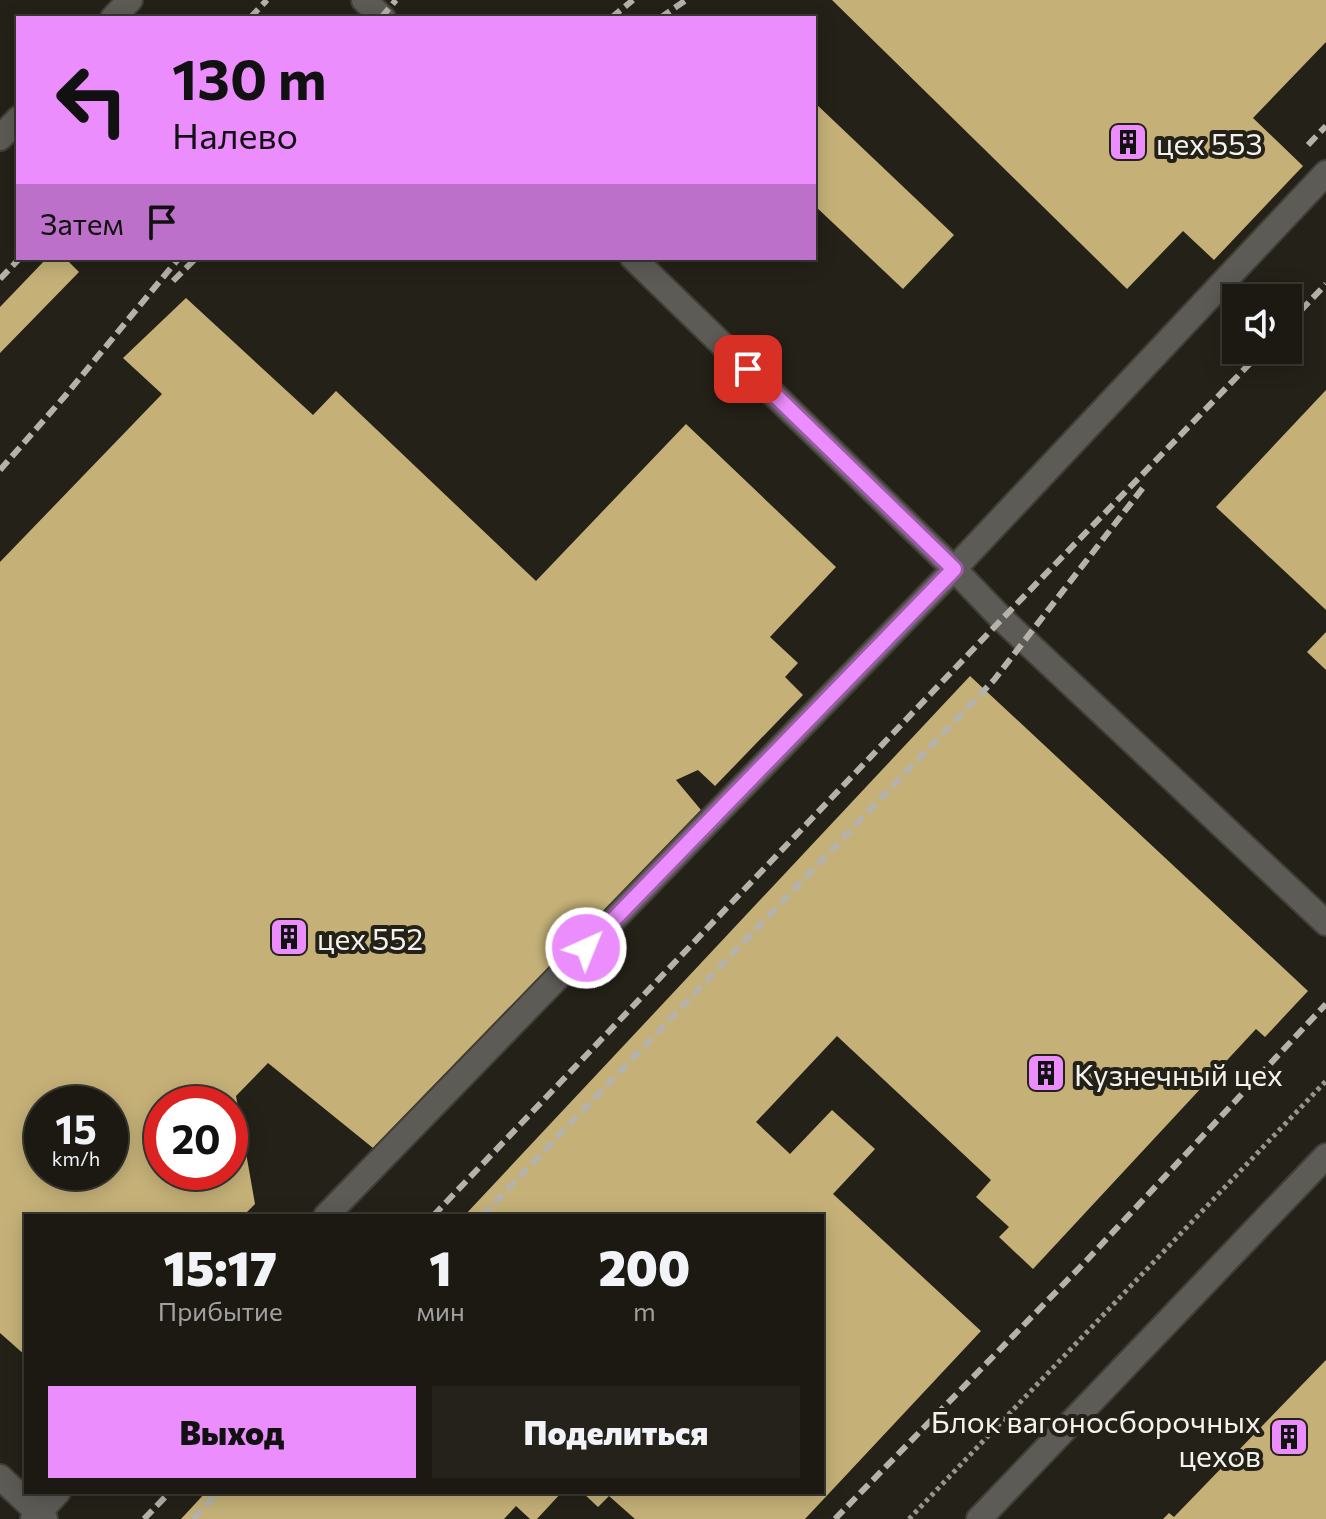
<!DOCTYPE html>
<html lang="ru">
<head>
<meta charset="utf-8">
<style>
	:root { --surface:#1b1912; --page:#24221b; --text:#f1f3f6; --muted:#a0a09f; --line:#393832; --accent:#eb8dfc }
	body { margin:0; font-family:Commissioner,sans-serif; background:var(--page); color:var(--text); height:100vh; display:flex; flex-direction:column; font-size:30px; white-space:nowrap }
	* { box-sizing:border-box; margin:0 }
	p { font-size:26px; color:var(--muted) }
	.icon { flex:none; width:44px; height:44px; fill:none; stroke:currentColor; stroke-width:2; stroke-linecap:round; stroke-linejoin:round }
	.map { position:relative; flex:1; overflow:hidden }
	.side { position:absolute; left:24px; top:1214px; width:800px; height:280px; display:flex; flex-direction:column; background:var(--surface); border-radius:0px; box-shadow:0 4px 20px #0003,0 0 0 2px var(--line) }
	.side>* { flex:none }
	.banner { position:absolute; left:16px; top:16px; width:800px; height:244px; border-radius:0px; box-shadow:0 4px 20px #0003,0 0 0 2px var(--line); background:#eb8dfc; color:#111; overflow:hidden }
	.buttons { position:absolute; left:1222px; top:284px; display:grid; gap:16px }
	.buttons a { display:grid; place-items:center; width:80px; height:80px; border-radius:0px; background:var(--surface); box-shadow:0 4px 20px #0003,0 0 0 2px var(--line); font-size:40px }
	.speed { position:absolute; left:24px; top:1086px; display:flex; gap:16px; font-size:40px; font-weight:700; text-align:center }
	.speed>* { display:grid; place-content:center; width:104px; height:104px; border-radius:50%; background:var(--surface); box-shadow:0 4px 20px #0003,0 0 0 2px var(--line); line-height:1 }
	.speed small { font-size:20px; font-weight:400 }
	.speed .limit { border:12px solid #d22; background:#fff; color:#111 }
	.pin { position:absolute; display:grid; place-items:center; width:68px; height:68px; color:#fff; margin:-34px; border-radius:16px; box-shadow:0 4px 12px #0006 }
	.me { position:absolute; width:88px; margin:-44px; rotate:44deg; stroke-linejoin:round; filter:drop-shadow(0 0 6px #0008) }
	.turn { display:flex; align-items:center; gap:28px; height:168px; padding:0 24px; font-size:36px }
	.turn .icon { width:104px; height:104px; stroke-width:2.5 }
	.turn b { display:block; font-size:56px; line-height:68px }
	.then { display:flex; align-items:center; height:76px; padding:0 24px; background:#0003; gap:16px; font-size:30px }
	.eta { display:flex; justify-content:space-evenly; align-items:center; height:136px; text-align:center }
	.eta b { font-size:48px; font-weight:800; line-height:56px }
	.action { display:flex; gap:16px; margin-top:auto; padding:16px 24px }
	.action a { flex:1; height:92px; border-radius:0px; background:var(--accent); color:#111; font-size:32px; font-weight:800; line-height:92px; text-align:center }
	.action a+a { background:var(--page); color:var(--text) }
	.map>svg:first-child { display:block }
	.building { fill:#c5b178; fill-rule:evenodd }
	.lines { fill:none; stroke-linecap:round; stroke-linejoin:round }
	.minor-casing { stroke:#413e36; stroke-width:28 }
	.path { stroke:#96948c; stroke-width:5; stroke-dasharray:4 4; stroke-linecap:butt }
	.minor { stroke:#5c5b56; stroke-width:24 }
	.rail { stroke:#b4b2ab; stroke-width:6; stroke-dasharray:12 6; stroke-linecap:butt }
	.route-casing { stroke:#995ca4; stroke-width:20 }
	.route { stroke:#eb8dfc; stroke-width:14 }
	.labels { text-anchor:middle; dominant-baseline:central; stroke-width:8; stroke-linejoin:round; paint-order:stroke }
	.poi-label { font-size:30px; fill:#f4f2ec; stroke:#242118; text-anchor:start }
</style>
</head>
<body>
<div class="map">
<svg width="1326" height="1519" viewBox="0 0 1326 1519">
	<rect width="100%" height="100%" fill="#242118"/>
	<g class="building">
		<polygon points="832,0 1326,0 1326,42 1253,118 1303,166 1214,260 1183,231 1127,289"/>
		<polygon points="814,102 954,235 903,289 814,205"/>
		<polygon points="47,258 65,258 79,272 0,353 0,307"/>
		<path d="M186,298L313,415L336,391L536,581L686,424L836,567L770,637L798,663L785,677L803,695L715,786L698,770L676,780L701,810L373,1148L268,1063L236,1096L255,1204L243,1216H26V1356L0,1333V562L162,394L123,358ZM42,1104H110V1172H42ZM162,1104H230V1172H162Z"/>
		<polygon points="1326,390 1326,610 1216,507"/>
		<polygon points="1326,632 1326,670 1307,652"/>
		<polygon points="970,676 1308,991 1265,1037 1256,1029 1033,1269 999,1237 1009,1227 976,1197 991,1180 837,1036 756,1122 790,1154 832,1110 875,1149 833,1194 981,1331 805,1519 635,1519 609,1496 598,1507 582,1492 822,1492 822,1216 464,1216"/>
		<polygon points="1326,1360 1326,1519 1163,1519 1169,1513 1174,1517"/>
		<polygon points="206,1492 562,1492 537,1519 530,1519 516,1506 504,1519 181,1519"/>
	</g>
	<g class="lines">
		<g class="minor-casing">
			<g id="minor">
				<polyline points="364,0 383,18"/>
				<polyline points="113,18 130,0"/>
				<polyline points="0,138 18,119"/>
				<polyline points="633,258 954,569 1002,619 1326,923"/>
				<polyline points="326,1216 954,569 1326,173"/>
				<polyline points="0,1477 45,1519"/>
				<polyline points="33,1519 58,1492"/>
				<polyline points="979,1519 1326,1156"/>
			</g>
		</g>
		<polyline class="path" points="909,1519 1326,1081"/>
		<use href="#minor" class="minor"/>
		<g class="rail">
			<polyline points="250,18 267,0"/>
			<polyline points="381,18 396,0"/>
			<polyline points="611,18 633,0"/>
			<polyline points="660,18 686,0"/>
			<polyline points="1308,145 1326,126"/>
			<polyline points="0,279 20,258"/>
			<polyline points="173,281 196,258"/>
			<polyline points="1288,324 1326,284"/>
			<polyline points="0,470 65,396 179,258"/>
			<polyline points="433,1216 1002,619 1263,350"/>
			<polyline points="482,1216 994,680 1145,485"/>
			<polyline points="144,1519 170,1492"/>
			<polyline points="193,1519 219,1492"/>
			<polyline points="835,1519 1086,1261 1326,1004"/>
		</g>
	</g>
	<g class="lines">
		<g class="route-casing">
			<polyline id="route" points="586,948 954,569 748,369"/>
		</g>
		<use href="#route" class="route"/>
	</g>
	<defs>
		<g id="building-square" transform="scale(2)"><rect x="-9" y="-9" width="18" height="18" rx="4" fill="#eb8dfc" stroke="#242118"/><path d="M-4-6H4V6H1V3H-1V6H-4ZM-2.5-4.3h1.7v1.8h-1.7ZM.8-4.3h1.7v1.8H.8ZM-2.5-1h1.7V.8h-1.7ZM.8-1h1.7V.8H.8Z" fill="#111"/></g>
	</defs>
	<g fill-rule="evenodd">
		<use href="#building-square" x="1128" y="142"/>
		<use href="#building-square" x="289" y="937"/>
		<use href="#building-square" x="1046" y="1073"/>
		<use href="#building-square" x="1289" y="1437"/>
	</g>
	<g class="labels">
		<g class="poi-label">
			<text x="1156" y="142">цех 553</text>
			<text x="317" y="937">цех 552</text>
			<text x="1074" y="1073">Кузнечный цех</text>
			<text x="1261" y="1420" text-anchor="end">Блок вагоносборочных<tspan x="1261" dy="34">цехов</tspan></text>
		</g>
	</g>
</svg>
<div class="buttons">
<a><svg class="icon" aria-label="sound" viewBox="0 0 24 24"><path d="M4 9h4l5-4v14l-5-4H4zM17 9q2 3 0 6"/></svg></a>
</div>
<div class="speed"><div>15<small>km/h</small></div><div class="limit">20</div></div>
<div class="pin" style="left:748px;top:369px;background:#d93025"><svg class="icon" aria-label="arrive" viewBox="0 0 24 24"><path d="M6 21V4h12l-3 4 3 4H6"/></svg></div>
<svg class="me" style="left:586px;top:948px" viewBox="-20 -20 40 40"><circle r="17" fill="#eb8dfc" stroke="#fff" stroke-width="3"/><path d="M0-11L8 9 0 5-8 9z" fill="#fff"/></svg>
<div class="banner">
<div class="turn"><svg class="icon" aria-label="left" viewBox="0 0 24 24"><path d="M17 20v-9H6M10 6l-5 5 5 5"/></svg><div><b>130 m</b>Налево</div></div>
<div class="then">Затем<svg class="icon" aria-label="arrive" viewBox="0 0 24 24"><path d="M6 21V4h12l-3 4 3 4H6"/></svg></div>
</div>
<section class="side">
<div class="eta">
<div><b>15:17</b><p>Прибытие</p></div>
<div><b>1</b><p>мин</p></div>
<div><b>200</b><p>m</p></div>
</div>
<div class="action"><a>Выход</a><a>Поделиться</a></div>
</section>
</div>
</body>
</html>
